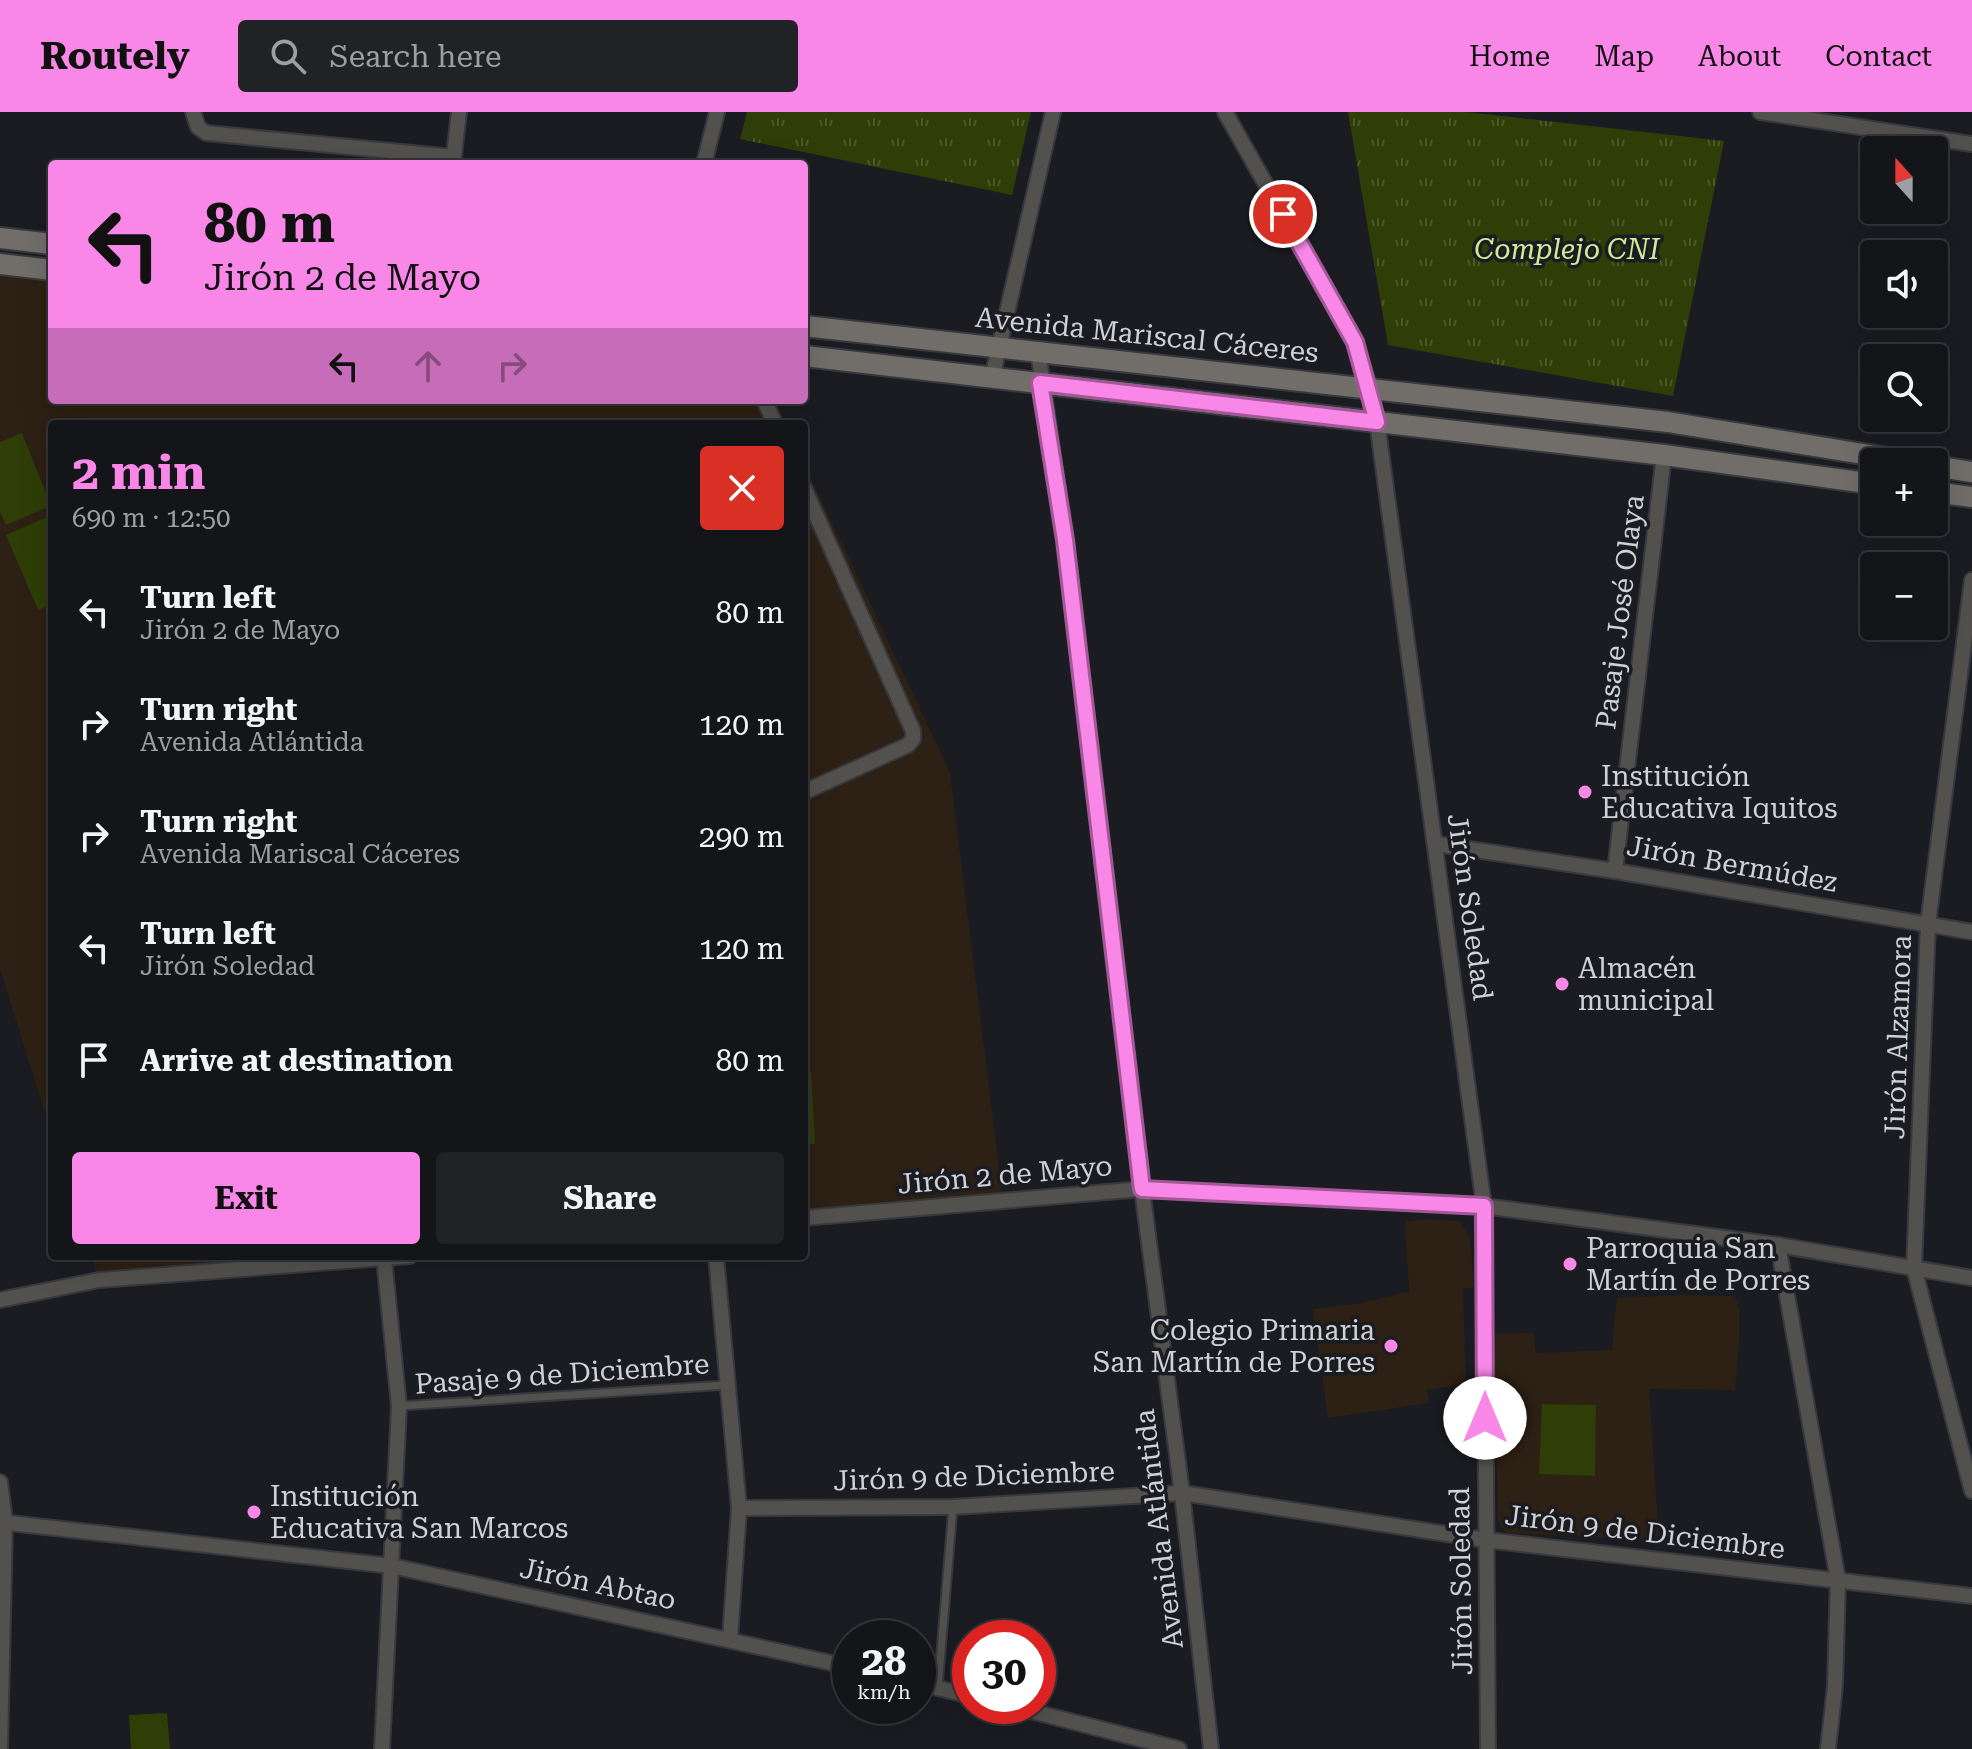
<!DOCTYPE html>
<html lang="en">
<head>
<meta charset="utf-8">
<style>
	:root { --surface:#141519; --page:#212226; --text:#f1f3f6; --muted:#9d9fa2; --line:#333438; --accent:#f987e8 }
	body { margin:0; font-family:"Roboto Serif",serif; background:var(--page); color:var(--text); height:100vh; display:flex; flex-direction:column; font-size:30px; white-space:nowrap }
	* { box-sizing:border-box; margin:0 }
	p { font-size:26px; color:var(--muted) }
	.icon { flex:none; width:44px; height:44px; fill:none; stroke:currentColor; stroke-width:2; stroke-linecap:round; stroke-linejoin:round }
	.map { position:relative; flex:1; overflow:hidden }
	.panel { position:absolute; left:48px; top:308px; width:760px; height:840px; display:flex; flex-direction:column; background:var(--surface); border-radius:8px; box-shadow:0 8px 32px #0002,0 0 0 2px var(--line) }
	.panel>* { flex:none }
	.top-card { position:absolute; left:48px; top:48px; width:760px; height:244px; border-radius:8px; box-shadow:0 8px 32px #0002,0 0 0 2px var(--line); background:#f987e8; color:#111; overflow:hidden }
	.needle { width:52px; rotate:339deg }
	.fabs { position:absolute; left:1860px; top:24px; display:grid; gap:16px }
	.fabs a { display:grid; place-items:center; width:88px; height:88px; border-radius:8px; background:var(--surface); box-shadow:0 8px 32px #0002,0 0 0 2px var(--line); font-size:40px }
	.speed { position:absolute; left:832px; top:1508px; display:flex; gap:16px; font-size:40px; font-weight:700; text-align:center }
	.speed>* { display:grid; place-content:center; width:104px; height:104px; border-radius:50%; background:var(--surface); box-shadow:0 8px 32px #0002,0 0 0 2px var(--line); line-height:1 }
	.speed small { font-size:20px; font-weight:400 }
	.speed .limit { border:12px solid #d22; background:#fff; color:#111 }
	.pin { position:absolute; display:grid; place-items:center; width:68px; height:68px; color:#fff; margin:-34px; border:4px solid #fff; border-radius:50%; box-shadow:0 2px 8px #0007 }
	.me { position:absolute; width:88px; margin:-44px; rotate:0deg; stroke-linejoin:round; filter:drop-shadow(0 0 6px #0008) }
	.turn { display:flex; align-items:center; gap:28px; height:168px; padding:0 24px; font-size:36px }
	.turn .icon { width:104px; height:104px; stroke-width:2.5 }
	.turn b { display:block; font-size:56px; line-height:68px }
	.lanes { display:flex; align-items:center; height:76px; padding:0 24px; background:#0003; justify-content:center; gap:40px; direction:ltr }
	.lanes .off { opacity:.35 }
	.round { display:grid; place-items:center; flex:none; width:84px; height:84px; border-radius:8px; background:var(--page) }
	.head { display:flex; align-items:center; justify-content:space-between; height:136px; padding:0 24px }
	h1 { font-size:48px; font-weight:700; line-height:60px; color:var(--accent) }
	.action { display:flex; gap:16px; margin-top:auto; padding:16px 24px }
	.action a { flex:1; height:92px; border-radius:8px; background:var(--accent); color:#111; font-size:32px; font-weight:700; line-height:92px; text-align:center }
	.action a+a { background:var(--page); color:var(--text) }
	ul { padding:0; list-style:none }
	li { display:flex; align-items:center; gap:24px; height:112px; padding:0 24px }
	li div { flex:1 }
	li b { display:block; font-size:30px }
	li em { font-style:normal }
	header { display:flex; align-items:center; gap:48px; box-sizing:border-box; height:112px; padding:0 40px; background:var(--accent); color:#111 }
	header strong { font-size:38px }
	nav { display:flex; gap:44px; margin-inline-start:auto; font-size:28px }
	.search { width:560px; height:72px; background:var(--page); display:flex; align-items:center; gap:20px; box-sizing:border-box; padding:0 28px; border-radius:8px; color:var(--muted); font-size:30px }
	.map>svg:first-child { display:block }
	.education { fill:#2d2014 }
	.park { fill:url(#park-tufts) }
	.pitch { fill:#2e3e06 }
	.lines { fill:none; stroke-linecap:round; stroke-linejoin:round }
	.service-casing { stroke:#37393e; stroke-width:11 }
	.minor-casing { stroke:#37393e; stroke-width:18 }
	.secondary-casing { stroke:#37393e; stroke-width:24 }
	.service { stroke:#52514e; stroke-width:7 }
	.minor { stroke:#52514e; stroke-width:14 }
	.secondary { stroke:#716e6a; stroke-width:20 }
	.route-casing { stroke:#a25897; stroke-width:20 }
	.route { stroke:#f987e8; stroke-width:14 }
	.poi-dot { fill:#f987e8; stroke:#1a1c21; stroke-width:3 }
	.labels { text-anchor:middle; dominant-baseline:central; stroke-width:7; stroke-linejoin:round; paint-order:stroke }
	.park-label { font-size:28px; font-style:italic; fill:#ceec97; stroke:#1a1c21 }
	.street-label { font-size:28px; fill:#cfd1d5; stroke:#1a1c21 }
	.poi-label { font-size:28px; fill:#cfd1d5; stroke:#1a1c21; text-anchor:start }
</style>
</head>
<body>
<header>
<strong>Routely</strong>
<div class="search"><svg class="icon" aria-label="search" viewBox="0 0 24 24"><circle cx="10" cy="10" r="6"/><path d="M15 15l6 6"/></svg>Search here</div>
<nav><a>Home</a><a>Map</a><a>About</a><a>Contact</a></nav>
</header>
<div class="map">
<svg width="1972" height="1637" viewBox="0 0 1972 1637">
	<defs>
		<pattern id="park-tufts" width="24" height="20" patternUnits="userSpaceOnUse" patternTransform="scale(2)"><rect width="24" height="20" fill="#2e3e06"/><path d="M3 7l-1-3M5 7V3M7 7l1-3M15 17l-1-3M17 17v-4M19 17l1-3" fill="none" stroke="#4b5929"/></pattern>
	</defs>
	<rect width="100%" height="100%" fill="#1a1c21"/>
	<g class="education">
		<polygon points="0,164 52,170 52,288 775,288 786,312 52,312 52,1023 0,857"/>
		<polygon points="804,351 950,661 1003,1089 804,1106"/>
		<polygon points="1425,1107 1460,1109 1470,1127 1474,1175 1463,1177 1466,1272 1427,1278 1429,1291 1328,1306 1313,1197 1362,1191 1409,1179 1405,1110"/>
		<polygon points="92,1144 410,1144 99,1168"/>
		<polygon points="1684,1183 1735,1184 1739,1196 1739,1228 1735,1278 1649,1277 1659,1428 1506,1421 1498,1409 1494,1222 1533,1221 1536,1241 1612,1238 1617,1186"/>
	</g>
	<g class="park">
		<polygon points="747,0 1031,0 1012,83 740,27"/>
		<polygon points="1348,0 1467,0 1724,29 1673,284 1388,233"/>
	</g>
	<g class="pitch">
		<polygon points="22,321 51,394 6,413 0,399 0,330"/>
		<polygon points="52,403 52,492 38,498 6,423"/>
		<polygon points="811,959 815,1032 804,1033 804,960"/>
		<polygon points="1542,1292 1596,1293 1595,1364 1539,1362"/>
		<polygon points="167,1601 170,1637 131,1637 129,1603"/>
	</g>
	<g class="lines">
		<g class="service-casing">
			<g id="service">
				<polyline points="399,1294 727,1273"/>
				<polyline points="938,1575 953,1395"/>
			</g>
		</g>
		<g class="minor-casing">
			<g id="minor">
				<polyline points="193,0 198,15 206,21 453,45"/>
				<polyline points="1225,0 1355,230 1377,310 1484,1094 1488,1637"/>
				<polyline points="1760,0 1972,32"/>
				<polyline points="453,52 459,0"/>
				<polyline points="704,52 717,0"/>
				<polyline points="1038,239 1065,428 1142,1077 1182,1381 1211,1637"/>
				<polyline points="992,266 1053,0"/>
				<polyline points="764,288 775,312"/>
				<polyline points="804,376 913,619 913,627 908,633 804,680"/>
				<polyline points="1972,468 1928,812 1914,1156 1972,1379"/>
				<polyline points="1436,732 1615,759 1972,820"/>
				<polyline points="1615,759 1664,343"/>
				<polyline points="804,1106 1142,1077 1484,1094 1778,1133 1972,1166"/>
				<polyline points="1778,1133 1838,1468 1835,1574 1828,1637"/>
				<polyline points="716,1144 739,1396 730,1527"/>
				<polyline points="0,1188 99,1168 410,1144"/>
				<polyline points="0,1370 5,1410 0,1637"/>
				<polyline points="739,1396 953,1395 1182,1381 1486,1428 1972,1484"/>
				<polyline points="0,1410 392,1454 850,1555"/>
				<polyline points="918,1571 970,1584"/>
				<polyline points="1011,1594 1179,1637"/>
				<polyline points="382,1637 399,1294 384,1147"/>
			</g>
		</g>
		<g class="secondary-casing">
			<g id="secondary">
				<polyline points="0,126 52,132"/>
				<polyline points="0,152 52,158"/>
				<polyline points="804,214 1668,310 1912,350"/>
				<polyline points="804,244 1664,343 1874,372"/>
				<polyline points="1934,354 1972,360"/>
				<polyline points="1934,380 1972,385"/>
			</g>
		</g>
		<use href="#service" class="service"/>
		<use href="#minor" class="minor"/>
		<use href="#secondary" class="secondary"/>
	</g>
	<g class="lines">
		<g class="route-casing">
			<polyline id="route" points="1283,102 1355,230 1377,310 1040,271 1065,428 1142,1077 1484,1094 1485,1306"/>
		</g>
		<use href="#route" class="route"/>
	</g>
	<g class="poi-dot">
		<circle cx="1585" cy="680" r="8"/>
		<circle cx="1562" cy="872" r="8"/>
		<circle cx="1570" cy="1152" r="8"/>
		<circle cx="1391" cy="1234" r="8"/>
		<circle cx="254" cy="1400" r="8"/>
	</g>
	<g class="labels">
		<g class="park-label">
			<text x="1567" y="137">Complejo CNI</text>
		</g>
		<g class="street-label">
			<text transform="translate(1147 223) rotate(6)">Avenida Mariscal Cáceres</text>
			<text transform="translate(1620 500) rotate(-83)">Pasaje José Olaya</text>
			<text transform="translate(1732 752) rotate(10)">Jirón Bermúdez</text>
			<text transform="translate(1470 795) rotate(82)">Jirón Soledad</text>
			<text transform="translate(1898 925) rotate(-88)">Jirón Alzamora</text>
			<text transform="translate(1005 1063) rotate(-5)">Jirón 2 de Mayo</text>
			<text transform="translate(562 1262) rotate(-4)">Pasaje 9 de Diciembre</text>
			<text transform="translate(974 1364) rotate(-2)">Jirón 9 de Diciembre</text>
			<text transform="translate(1159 1417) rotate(-97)">Avenida Atlántida</text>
			<text transform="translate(1645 1420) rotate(7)">Jirón 9 de Diciembre</text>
			<text transform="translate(1461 1469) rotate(-91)">Jirón Soledad</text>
			<text transform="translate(598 1472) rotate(12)">Jirón Abtao</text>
		</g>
		<g class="poi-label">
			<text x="1601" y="664">Institución<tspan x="1601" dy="32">Educativa Iquitos</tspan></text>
			<text x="1578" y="856">Almacén<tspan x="1578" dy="32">municipal</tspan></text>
			<text x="1586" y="1136">Parroquia San<tspan x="1586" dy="32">Martín de Porres</tspan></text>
			<text x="1375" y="1218" text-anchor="end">Colegio Primaria<tspan x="1375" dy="32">San Martín de Porres</tspan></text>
			<text x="270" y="1384">Institución<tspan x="270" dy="32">Educativa San Marcos</tspan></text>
		</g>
	</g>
</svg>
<div class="fabs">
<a><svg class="needle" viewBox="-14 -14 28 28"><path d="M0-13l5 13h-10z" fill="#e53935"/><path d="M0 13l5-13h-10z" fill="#9d9fa2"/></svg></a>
<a><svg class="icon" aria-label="sound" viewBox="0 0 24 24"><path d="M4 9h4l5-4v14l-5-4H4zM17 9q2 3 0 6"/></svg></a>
<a><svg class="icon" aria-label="search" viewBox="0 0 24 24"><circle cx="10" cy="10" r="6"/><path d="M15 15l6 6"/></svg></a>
<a>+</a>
<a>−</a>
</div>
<div class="speed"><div>28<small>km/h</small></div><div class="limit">30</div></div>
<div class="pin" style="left:1283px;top:102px;background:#d93025"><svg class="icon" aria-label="arrive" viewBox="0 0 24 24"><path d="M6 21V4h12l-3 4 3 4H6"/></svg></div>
<svg class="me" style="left:1485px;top:1306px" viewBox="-20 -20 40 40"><circle r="19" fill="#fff"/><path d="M0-13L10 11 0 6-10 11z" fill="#f987e8"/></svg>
<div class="top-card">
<div class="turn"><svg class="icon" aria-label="left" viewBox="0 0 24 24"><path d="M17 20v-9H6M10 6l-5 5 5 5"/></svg><div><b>80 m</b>Jirón 2 de Mayo</div></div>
<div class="lanes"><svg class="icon" aria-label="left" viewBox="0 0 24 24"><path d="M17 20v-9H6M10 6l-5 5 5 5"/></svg><svg class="icon off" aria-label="ahead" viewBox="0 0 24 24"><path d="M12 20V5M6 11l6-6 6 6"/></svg><svg class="icon off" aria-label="right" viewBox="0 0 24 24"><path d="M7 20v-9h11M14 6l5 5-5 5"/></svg></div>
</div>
<section class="panel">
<div class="head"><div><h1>2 min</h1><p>690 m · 12:50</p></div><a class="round" style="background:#d93025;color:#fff"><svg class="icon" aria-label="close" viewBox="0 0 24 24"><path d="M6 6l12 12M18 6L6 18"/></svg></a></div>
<ul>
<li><svg class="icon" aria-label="left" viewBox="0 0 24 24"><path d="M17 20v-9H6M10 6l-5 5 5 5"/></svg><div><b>Turn left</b><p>Jirón 2 de Mayo</p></div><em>80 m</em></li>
<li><svg class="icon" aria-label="right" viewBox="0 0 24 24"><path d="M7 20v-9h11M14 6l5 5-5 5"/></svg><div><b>Turn right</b><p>Avenida Atlántida</p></div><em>120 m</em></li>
<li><svg class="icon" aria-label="right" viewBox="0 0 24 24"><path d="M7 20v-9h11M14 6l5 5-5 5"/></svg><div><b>Turn right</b><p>Avenida Mariscal Cáceres</p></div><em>290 m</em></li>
<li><svg class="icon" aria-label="left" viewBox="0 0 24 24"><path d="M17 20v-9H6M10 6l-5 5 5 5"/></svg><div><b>Turn left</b><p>Jirón Soledad</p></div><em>120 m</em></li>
<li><svg class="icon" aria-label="arrive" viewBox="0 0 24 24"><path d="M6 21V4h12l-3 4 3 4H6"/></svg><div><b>Arrive at destination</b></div><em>80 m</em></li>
</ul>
<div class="action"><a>Exit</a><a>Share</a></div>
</section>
</div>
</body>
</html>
